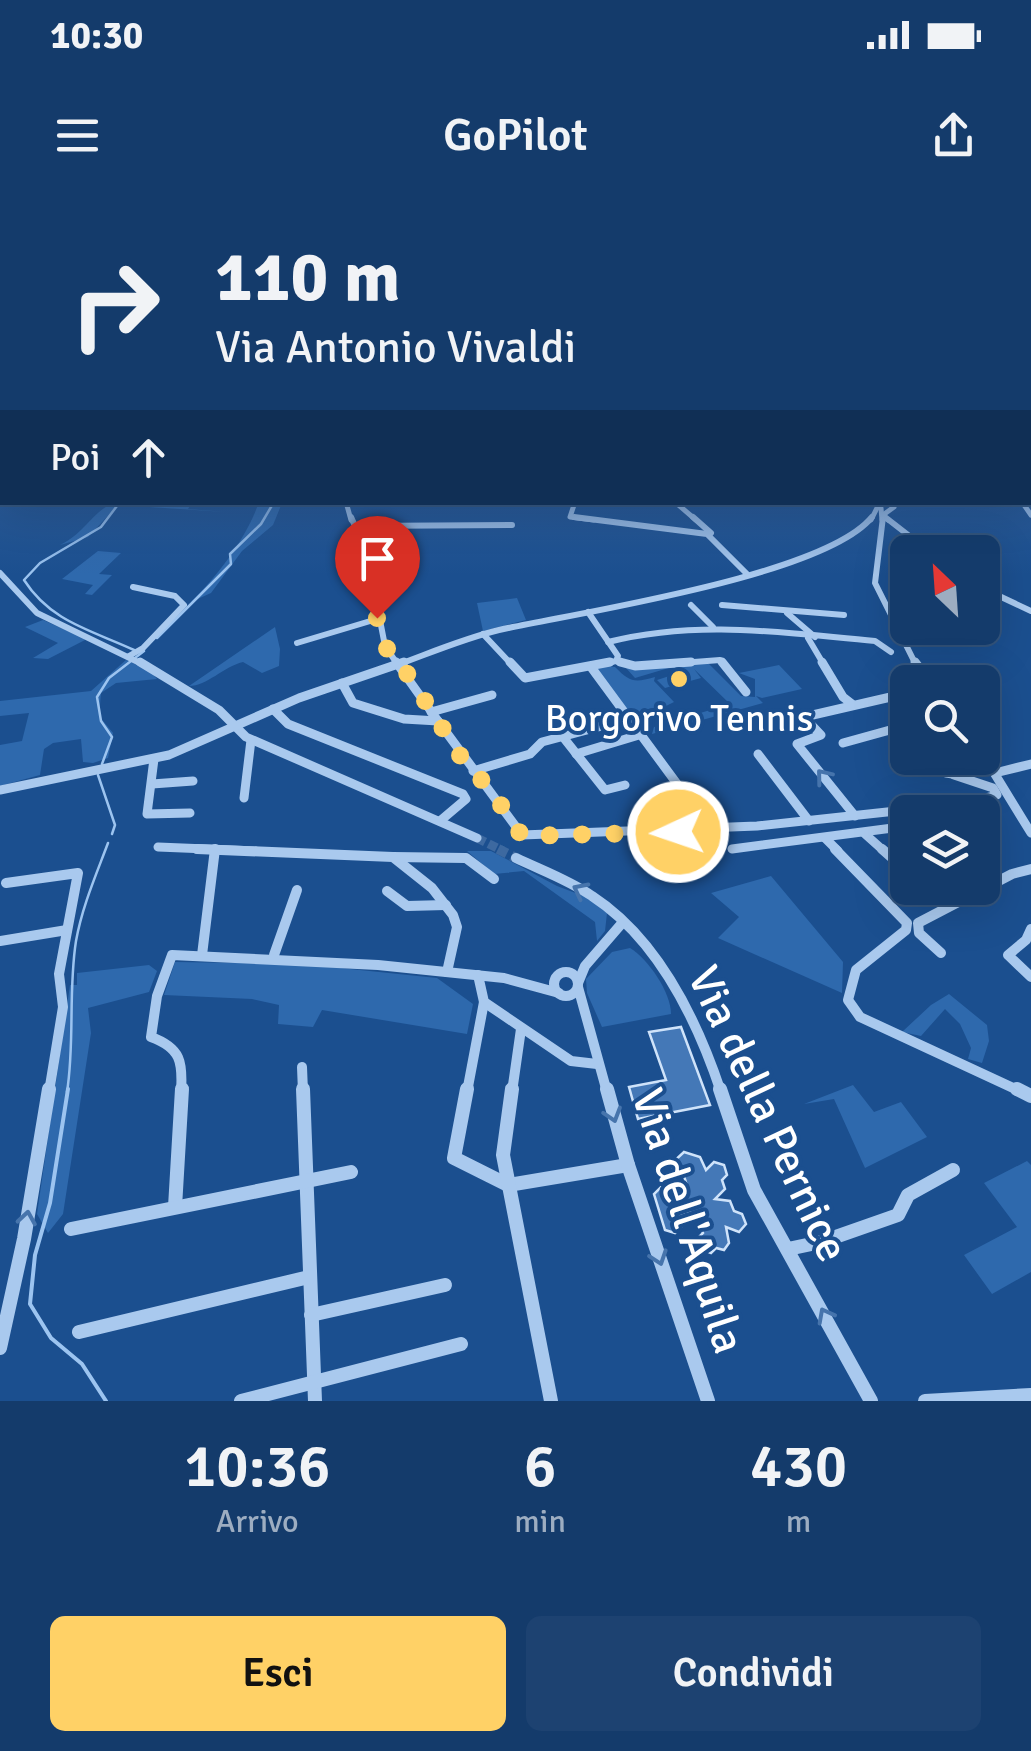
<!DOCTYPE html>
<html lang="it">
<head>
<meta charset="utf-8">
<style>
	:root { --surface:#143b6b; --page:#1d4271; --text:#f1f3f6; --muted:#9dadc1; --line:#33557e; --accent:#ffd166 }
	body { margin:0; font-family:Signika,sans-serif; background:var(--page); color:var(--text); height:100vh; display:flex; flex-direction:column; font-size:38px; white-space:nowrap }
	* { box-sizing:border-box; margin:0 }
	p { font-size:32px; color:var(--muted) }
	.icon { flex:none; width:55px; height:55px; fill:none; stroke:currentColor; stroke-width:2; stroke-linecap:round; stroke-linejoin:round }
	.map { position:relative; height:1201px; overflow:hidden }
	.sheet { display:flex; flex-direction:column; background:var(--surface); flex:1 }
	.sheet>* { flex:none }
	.top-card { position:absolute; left:0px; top:0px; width:1032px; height:305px; box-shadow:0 10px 40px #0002,0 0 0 2px var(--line); background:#143b6b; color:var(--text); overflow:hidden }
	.needle { width:65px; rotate:335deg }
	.fabs { position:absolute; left:890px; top:335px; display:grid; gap:20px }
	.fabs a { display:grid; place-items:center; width:110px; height:110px; border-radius:15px; background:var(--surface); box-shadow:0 10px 40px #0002,0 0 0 2px var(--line); font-size:50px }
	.pin { position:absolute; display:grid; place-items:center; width:85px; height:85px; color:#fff; margin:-102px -42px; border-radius:50% 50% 50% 0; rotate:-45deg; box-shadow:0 0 10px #0007 }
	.pin .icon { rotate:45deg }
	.me { position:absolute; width:110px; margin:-55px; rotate:267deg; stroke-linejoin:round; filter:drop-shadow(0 0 8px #0008) }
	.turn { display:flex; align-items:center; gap:35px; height:210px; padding:0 50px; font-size:45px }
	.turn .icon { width:130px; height:130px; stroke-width:2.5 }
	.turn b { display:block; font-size:70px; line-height:85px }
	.then { display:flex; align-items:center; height:95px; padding:0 50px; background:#0003; gap:20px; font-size:38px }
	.eta { display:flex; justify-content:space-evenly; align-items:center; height:170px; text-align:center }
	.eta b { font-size:60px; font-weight:600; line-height:70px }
	.primary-button { display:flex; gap:20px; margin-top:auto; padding:20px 50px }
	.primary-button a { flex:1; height:115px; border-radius:15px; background:var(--accent); color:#111; font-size:40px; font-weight:600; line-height:115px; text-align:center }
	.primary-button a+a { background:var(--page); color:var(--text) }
	.status { display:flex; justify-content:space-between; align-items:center; height:70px; padding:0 50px; background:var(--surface); direction:ltr }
	.status svg { height:28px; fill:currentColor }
	header { display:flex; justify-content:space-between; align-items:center; height:130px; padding:0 50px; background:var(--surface); font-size:45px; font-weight:600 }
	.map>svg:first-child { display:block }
	.green { fill:#2e69ad }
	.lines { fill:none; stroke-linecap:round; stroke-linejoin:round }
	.stream-far1 { stroke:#9cc4f0; stroke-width:2.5 }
	.stream { stroke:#9cc4f0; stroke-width:4 }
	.building { fill:#4478b7; stroke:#cfe3fa; stroke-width:2.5 }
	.minor-tunnel-far1 { stroke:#3d69a0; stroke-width:9; stroke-dasharray:9 4; stroke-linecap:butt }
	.minor-tunnel { stroke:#3d69a0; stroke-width:10; stroke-dasharray:10 5; stroke-linecap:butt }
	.minor-far4 { stroke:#a9c9ee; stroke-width:5 }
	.minor-far3 { stroke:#a9c9ee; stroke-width:6 }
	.minor-far2 { stroke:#a9c9ee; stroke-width:9 }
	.minor-far1 { stroke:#a9c9ee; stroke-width:10 }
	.minor { stroke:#a9c9ee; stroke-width:14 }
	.oneway { stroke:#4674ac }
	.route { stroke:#ffd166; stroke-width:18; stroke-dasharray:0 32.4 }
	.poi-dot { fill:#ffd166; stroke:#1b4f8f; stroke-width:4 }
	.labels { text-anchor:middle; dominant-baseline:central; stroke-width:8; stroke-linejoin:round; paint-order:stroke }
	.poi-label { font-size:38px; fill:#fff; stroke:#1b4f8f }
	.near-street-label { font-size:45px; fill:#fff; stroke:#1b4f8f }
</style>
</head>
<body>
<div class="status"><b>10:30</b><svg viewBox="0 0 49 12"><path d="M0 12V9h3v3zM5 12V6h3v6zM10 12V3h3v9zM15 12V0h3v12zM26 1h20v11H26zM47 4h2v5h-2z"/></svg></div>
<header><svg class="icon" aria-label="menu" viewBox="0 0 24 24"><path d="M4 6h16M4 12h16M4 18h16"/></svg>GoPilot<svg class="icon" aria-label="share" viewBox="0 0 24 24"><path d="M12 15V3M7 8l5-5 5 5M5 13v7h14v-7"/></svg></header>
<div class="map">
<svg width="1031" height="1201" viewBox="0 0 1031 1201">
	<rect width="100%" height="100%" fill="#1b4f8f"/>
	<g class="green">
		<path d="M114,302L192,303L188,309L226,312L118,305L88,337L60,345C86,332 89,315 114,302Z"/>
		<path d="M259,302L282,303L273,325L242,351L211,393L191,402C218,375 246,339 259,302Z"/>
		<polygon points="98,351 121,353 99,374 112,375 92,395 85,394 93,385 62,379"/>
		<polygon points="517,398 526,420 483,431 477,403"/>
		<polygon points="43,420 84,438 85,440 48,459 33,458 58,443 25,427"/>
		<path d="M275,427L280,449L279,466L262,473L243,462C223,467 207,486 189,486Z"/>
		<polygon points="126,460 150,471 157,479 116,483 101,493 99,516 113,533 108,558 93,563 83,562 81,539 53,543 44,549 40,575 0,586 0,545 22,541 29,513 0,516 0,501 91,491"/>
		<polygon points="706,461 741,496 755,497 755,479 739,473 779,465 802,489 762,498 756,496 763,503 652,534 654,527 730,504 694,469 701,478 665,488 657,480 685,471 672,467 635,478 626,468"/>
		<path d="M607,466L615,467C630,482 634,483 655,477L654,481L674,502L636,521L596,469Z"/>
		<polygon points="467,651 491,651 557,686 594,700 607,713 605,731 597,741 595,722 524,671 494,674"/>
		<polygon points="771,676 843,762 842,793 718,738 739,717 711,693"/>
		<path d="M630,748C648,759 671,792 671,814L602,827L587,793L586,779L612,752Z"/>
		<polygon points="175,762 302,764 437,778 473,804 467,834 322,810 313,827 278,824 279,805 252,799 164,795"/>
		<polygon points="149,765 157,771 149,792 88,808 91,833 63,1014 48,1033 37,1014 70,785 77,785 77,773"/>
		<polygon points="949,794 987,825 989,841 982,863 968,859 971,848 960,824 945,809 921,836 902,832 931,805"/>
		<polygon points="853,885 874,912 901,902 927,937 865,968 834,899 804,904"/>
		<polygon points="1027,961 1031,965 1031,1072 992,1094 964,1055 1017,1027 984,983"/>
	</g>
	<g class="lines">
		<g class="stream-far1">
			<path d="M120,302L101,327L40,363L24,380C51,422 91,430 134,450"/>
			<polyline points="157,438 231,364 230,354 261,324 274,302"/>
			<polyline points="102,564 112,537 101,521 97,497 109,478 144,451"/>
			<polyline points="98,575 115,625 112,634"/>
			<path d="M67,892C75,842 68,791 76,741C82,707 96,675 108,643"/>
		</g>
		<polyline class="stream" points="68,889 50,1003 35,1055 30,1104 51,1138 82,1164 106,1201"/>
	</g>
	<g class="building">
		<polygon points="681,827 710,905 638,919 629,887 666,880 649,832"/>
		<polygon points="684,952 700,957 706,970 714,962 724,965 727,975 722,980 725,989 715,999 730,1001 734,1011 742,1014 746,1024 739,1032 726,1027 729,1043 724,1050 716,1048 711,1053 701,1049 699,1037 703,1033 697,1015 686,1011 678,1018 682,1026 675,1033 665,1030 654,994 661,987 671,989 674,1008 688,989 684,976 675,973 671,964"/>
	</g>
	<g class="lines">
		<polyline class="minor-tunnel-far1" points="477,638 503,651"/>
		<polyline class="minor-tunnel" points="498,649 516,658"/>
		<g class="minor-far4">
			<polyline points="346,302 351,320"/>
			<polyline points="575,302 570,317 594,320"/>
			<polyline points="675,302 696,320"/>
			<polyline points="1022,302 1031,315"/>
			<polyline points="881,308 882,320"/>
			<polyline points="883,315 894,307 892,304"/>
			<polyline points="884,317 888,320"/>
			<polyline points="871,320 880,302"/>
		</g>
		<g class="minor-far3">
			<polyline points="351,317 367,353 385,446 398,465"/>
			<polyline points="574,317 707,334 747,374"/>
			<polyline points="693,317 711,333"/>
			<polyline points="883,317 875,383 916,465"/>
			<polyline points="885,317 930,352"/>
			<polyline points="355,326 512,325"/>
			<polyline points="0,373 37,413 144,465"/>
			<polyline points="982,388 1031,411"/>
			<polyline points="691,405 713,427"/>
			<polyline points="722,405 844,415"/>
			<polyline points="588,412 618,456 616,461 597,465"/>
			<polyline points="787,413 815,437"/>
			<polyline points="483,434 512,465"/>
			<polyline points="808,438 824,465"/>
			<path d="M608,442C699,419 783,433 875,441L891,452"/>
			<polyline points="297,443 377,419"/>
			<polyline points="129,456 143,448 184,405 175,396 133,387"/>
			<polyline points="616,461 630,465"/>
			<path d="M397,465C430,453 465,438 499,430C580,412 824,376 872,317"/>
			<polyline points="655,465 720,460 724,465"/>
		</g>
		<g class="minor-far2">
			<polyline points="140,462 219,510 246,537 477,638"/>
			<polyline points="396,462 438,521"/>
			<polyline points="510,462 525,478 610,462"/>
			<polyline points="620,462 635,466 691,462"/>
			<polyline points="722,462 746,492"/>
			<polyline points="822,462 843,497 852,504"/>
			<polyline points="915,462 930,482"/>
			<polyline points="591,467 711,630"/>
			<polyline points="342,483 353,503 404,519 438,521 522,635 757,626 961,604 997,595 993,588 954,575"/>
			<polyline points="273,509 288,524 463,594 466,599 440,621"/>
			<polyline points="431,512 492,495"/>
			<polyline points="563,537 605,590 625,585"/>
			<polyline points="843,543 908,525"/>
			<polyline points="982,553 1031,633"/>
			<polyline points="576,554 639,535"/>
			<polyline points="758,554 809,621"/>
			<polyline points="933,558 946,573 959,575"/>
			<polyline points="154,559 147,614 190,613"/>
			<polyline points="473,571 530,554 542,542 628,519"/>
			<polyline points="995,573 1031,564"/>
			<polyline points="152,584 193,581"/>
			<polyline points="0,590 169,555 299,498 404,462"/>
			<polyline points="244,598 251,540"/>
			<polyline points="982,614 990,613"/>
			<polyline points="855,616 797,544 821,535 804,517 908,493"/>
			<polyline points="865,634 884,651"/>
			<polyline points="825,638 838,651"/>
			<polyline points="158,647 256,651"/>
			<polyline points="732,649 908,626"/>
		</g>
		<g class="minor-far1">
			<polyline points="197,649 393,657 432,688 453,715 457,727 447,772"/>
			<polyline points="835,649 907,723 906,730 856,770 848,800 860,817 1022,892"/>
			<polyline points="882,649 908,672"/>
			<polyline points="393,657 466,658 494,679"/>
			<path d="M516,658C541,670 569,680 592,696C658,739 697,820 721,892"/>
			<polyline points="6,683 78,673 59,774 63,807 49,892"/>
			<polyline points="387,691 407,706 446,705"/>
			<polyline points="1031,729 1026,740 1008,755 1031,777"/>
			<polyline points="0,741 67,730"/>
			<polyline points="941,753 919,733 918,723 1012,674 1031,669"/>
			<polyline points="202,755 215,649"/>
			<polyline points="274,755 297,690"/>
			<circle cx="566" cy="784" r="12"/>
			<polyline points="478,775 484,802 571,861 597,864"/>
			<polyline points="578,783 585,766 623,722"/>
			<polyline points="578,787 607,892"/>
			<polyline points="302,867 303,892"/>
			<path d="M181,892C183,862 181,848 151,837L157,796L172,755L378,765L504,778L559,793"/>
			<polyline points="467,892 484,802"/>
			<polyline points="512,892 521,829"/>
		</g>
		<g class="minor">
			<polyline points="303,889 315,1201"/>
			<polyline points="467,889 454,958 508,985 628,965"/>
			<polyline points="512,889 503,955 551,1201"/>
			<polyline points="607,889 628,965 708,1201"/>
			<polyline points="720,889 754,990 871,1201"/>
			<polyline points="1017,889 1031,896"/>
			<polyline points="175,1007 182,889"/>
			<polyline points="71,1029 351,972"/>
			<polyline points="788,1049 821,1042 898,1015 908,995 953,970"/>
			<polyline points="311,1115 445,1085"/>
			<polyline points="79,1132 309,1077"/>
			<polyline points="0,1148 24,1039 49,889"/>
			<polyline points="241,1201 461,1144"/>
			<polyline points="925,1201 1031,1195"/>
		</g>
	</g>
	<defs><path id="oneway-chevron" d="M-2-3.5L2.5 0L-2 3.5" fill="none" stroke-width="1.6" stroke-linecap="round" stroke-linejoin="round" transform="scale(2.5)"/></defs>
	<g class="oneway">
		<use href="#oneway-chevron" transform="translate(823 576) rotate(-129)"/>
		<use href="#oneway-chevron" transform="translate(580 690) rotate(-153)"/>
		<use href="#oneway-chevron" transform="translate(613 915) rotate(73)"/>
		<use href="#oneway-chevron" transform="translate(27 1018) rotate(-81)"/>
		<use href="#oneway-chevron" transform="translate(659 1058) rotate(71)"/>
		<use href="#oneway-chevron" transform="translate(825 1115) rotate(-118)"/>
	</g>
	<linearGradient id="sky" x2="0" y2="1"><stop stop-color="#0f2b4f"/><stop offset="0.55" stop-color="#39639b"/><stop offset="1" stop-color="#39639b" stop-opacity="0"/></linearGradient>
	<rect width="1031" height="375" fill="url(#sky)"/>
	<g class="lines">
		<polyline class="route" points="377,418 385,446 409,476 463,560 490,589 522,636 678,632"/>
	</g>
	<circle class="poi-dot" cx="679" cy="479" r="10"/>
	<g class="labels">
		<g class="poi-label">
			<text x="679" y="518">Borgorivo Tennis</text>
		</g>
		<g class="near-street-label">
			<text transform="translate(768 914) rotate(65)">Via della Pernice</text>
			<text transform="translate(688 1021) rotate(72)">Via dell'Aquila</text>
		</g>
	</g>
</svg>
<div class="fabs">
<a><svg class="needle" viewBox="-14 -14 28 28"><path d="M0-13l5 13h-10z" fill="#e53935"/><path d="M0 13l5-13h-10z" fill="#9dadc1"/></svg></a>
<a><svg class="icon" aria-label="search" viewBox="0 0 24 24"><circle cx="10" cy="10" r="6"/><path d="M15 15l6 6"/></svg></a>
<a><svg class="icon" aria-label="layers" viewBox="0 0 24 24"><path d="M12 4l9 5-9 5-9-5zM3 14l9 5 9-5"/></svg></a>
</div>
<div class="pin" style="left:377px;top:418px;background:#d93025"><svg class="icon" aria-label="arrive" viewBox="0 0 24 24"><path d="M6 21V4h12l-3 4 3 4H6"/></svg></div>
<svg class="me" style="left:678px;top:632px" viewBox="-20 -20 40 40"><circle r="17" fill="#ffd166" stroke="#fff" stroke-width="3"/><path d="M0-11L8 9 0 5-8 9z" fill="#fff"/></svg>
<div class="top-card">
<div class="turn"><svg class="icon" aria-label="right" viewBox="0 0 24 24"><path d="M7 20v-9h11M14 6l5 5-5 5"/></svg><div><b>110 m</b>Via Antonio Vivaldi</div></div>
<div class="then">Poi<svg class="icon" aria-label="ahead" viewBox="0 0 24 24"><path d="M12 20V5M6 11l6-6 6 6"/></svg></div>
</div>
</div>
<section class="sheet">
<div class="eta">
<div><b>10:36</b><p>Arrivo</p></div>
<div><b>6</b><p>min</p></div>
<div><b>430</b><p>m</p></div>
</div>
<div class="primary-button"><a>Esci</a><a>Condividi</a></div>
</section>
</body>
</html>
